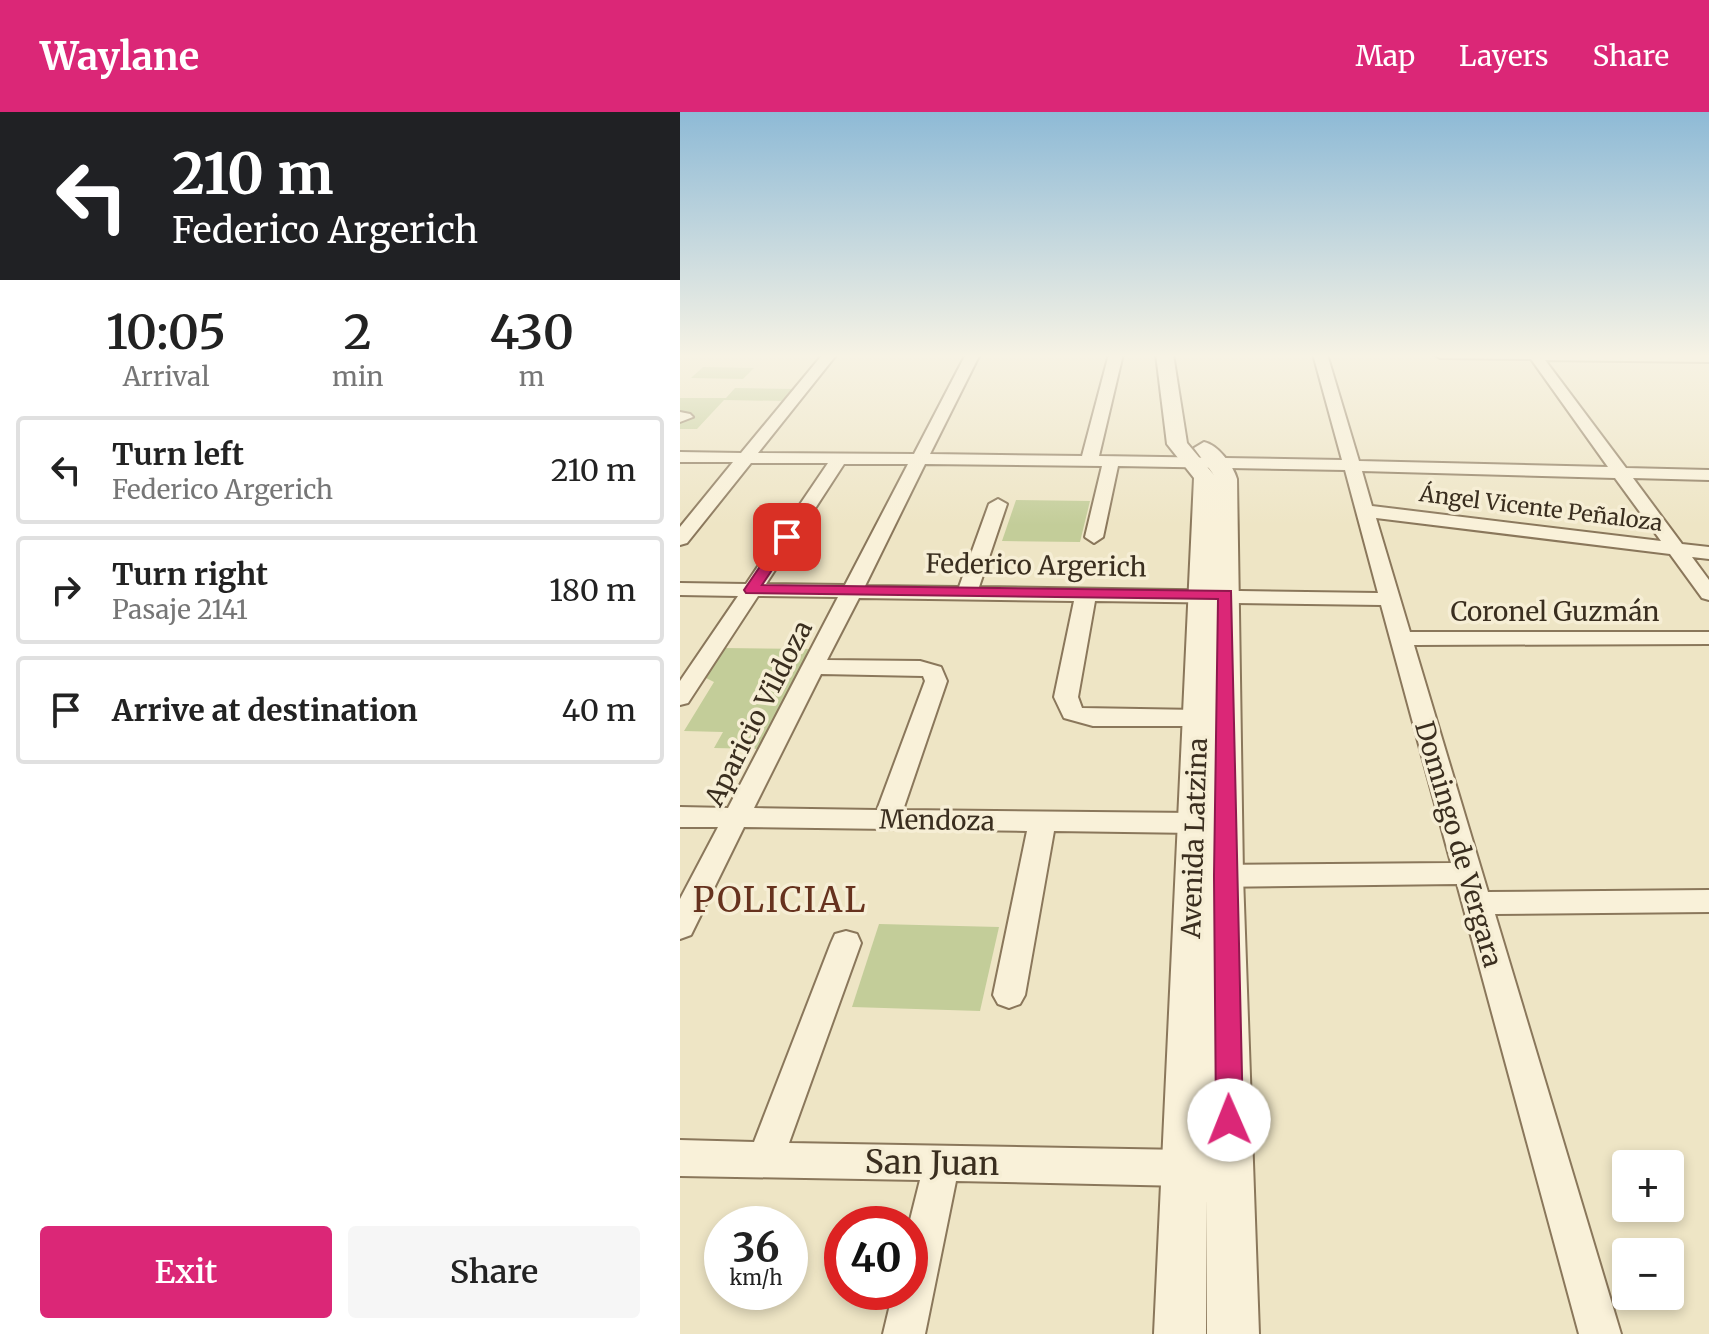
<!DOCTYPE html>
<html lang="en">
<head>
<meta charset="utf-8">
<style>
	:root { --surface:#fff; --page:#f6f6f6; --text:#222; --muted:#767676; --line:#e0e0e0; --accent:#db2777 }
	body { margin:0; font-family:Merriweather,serif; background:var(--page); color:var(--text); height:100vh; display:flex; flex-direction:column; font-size:30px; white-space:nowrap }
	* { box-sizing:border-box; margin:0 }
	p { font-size:26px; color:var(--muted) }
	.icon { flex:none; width:44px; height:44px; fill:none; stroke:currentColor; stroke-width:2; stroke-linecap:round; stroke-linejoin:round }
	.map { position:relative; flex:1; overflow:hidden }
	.details { display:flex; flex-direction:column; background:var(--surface); width:680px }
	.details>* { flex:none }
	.guide { background:#202124; color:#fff; overflow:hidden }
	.controls { position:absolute; left:932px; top:1038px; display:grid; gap:16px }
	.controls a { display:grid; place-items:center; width:72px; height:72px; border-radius:8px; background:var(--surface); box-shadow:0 4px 12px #0003; font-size:40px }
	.speed { position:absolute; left:24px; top:1094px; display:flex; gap:16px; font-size:40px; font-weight:700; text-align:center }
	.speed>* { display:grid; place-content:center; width:104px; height:104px; border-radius:50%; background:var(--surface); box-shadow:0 4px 12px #0003; line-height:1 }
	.speed small { font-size:20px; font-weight:400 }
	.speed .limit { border:12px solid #d22; background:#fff; color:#111 }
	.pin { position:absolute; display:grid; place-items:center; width:68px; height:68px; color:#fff; margin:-34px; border-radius:16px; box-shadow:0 4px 12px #0006 }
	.me { position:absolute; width:88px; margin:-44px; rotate:359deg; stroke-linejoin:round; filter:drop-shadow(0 0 6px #0008) }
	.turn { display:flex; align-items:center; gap:28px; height:168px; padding:0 40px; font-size:36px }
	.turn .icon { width:104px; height:104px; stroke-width:2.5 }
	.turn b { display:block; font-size:56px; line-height:68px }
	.eta { display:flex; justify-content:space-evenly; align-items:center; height:136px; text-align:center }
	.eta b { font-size:48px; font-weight:600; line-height:56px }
	.button { display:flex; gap:16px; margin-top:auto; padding:16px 40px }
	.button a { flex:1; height:92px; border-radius:8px; background:var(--accent); color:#fff; font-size:32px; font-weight:600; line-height:92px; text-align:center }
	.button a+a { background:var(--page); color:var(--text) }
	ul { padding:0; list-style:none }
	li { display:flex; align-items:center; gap:24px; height:108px; margin:0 16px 12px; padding:0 24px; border:4px solid var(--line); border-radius:8px }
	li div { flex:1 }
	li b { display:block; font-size:30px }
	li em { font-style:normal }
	header { display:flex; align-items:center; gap:48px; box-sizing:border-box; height:112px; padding:0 40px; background:var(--accent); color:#fff }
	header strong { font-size:38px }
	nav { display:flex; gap:44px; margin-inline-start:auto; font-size:28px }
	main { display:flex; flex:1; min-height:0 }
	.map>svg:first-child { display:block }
	.green { fill:#c3cd99 }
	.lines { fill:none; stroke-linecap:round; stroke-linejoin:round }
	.minor-casing { stroke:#8a775b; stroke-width:4 }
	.tertiary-casing { stroke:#8a775b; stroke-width:4 }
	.minor { fill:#f9f1d9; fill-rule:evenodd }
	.tertiary { fill:#f9f1d9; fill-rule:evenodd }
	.route { fill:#db2777; stroke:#8e194d; stroke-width:2 }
	.labels { text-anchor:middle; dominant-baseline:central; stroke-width:7; stroke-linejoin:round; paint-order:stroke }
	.far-street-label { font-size:22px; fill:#3a2e1f; stroke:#f6eed5 }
	.street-label { font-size:26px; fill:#3a2e1f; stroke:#f6eed5 }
	.near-street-label { font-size:32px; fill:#3a2e1f; stroke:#f6eed5 }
	.near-neighbourhood-label { font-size:34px; letter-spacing:2px; fill:#66321e; stroke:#f6eed5 }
</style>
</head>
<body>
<header>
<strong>Waylane</strong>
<nav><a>Map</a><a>Layers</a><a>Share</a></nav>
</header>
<main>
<section class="details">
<div class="guide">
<div class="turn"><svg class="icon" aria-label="left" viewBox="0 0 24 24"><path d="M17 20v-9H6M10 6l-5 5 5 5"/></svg><div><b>210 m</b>Federico Argerich</div></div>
</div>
<div class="eta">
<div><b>10:05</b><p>Arrival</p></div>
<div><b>2</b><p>min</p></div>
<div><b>430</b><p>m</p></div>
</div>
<ul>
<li><svg class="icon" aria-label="left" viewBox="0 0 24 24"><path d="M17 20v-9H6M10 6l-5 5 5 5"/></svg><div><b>Turn left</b><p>Federico Argerich</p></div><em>210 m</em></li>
<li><svg class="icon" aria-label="right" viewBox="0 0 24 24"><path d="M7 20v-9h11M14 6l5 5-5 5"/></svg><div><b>Turn right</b><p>Pasaje 2141</p></div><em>180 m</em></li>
<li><svg class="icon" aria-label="arrive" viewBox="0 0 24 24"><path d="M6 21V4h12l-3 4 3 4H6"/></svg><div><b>Arrive at destination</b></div><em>40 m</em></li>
</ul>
<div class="button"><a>Exit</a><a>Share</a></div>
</section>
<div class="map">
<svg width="1029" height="1222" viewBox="0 0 1029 1222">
	<rect width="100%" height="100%" fill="#eee5c5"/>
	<g class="green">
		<polygon points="23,255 74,256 63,267 11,266"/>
		<polygon points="55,276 115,277 105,289 44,288 17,317 0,317 0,286 46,286"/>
		<polygon points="336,388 410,389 400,430 322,429"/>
		<polygon points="43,536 131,537 80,637 34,636 43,620 4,619 34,570 24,565"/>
		<polygon points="199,812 319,815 300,899 172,895"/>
	</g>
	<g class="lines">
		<g class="minor-casing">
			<g id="minor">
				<path d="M143,242H157L78,341L234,342L286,242H300L250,342L402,344L429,242H443L419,344L662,348L633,242H647L679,349L928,355L851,247L760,246L753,242H1029V250L865,248L946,356L1029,358V368L953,366L1002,432L1029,435V447L1012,445L1029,468V488L1022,486L990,442L696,406L730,520H1029V532L734,533L808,780L1029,778V800L815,802L941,1222H899L777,772L530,775L520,772L516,764L520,756L530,753L771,751L701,493L415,489L398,585L402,596L518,598L526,601L530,606L526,611L518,614H413L384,606L374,585L394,489L179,486L147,548L240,549L261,555L267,569L223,698L515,701L524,704L528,711L524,718L515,721L374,719L345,883L340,892L329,896L318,892L313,883L347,719L64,715L11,823L0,827V787L38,715H0V695L48,696L158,485L78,484L8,591L0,593V569L58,484L0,483V471L66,472L148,351H71L7,431L0,433V415L53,350H0V340L61,341ZM164,352H228L165,473L86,472ZM245,352L422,354L405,425L414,431L423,425L438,354L665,358L698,481L299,475L327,392L318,387L309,392L279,475L185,474ZM682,359L935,366L981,429L692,394ZM141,562L243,564L245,569L197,698L74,696Z"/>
				<polygon points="0,300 10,302 13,305 0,310"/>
				<polygon points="166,819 177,822 181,831 109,1031 505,1038 518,1043 523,1056 518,1069 505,1074 276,1069 245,1222 203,1222 213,1180 230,1180 229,1112 240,1068 0,1064 0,1028 74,1030 151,831 155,822"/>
			</g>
		</g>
		<g class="tertiary-casing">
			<path id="tertiary" d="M476,242H493L507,331L534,363L514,336L524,330C538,333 553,353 557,367L563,764L579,1222H527V1086L526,1222H474L514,366L487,332Z"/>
		</g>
		<use href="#minor" class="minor"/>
		<use href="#tertiary" class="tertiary"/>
	</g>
	<linearGradient id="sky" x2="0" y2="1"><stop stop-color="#8ebad6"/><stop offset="0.59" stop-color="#f7f3e5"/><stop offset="1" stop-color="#f7f3e5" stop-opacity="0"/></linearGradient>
	<rect width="1029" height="413" fill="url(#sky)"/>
	<polygon class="route" points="107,421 114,425 82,473 551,479 563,1008 559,1017 549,1021 540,1017 536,1008 534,764 538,487 66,481 64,478 102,422"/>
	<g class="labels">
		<g class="far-street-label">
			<text transform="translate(861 396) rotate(7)">Ángel Vicente Peñaloza</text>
		</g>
		<g class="street-label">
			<text transform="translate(356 453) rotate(1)">Federico Argerich</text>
			<text x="875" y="499">Coronel Guzmán</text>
			<text transform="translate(78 601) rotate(-63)">Aparicio Vildoza</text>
			<text transform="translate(257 708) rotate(1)">Mendoza</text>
			<text transform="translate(514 726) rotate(-88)">Avenida Latzina</text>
			<text transform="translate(779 732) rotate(74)">Domingo de Vergara</text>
		</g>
		<g class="near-street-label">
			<text transform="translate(252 1051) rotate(1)">San Juan</text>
		</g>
		<g class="near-neighbourhood-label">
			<text x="100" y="788">POLICIAL</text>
		</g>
	</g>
</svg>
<div class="controls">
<a>+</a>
<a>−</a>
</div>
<div class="speed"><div>36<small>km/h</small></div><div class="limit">40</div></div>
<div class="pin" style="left:107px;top:425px;background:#d93025"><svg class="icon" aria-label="arrive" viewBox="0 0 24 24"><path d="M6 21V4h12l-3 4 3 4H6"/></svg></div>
<svg class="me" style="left:549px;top:1008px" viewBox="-20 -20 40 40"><circle r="19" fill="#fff"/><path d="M0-13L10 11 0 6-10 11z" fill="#db2777"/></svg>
</div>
</main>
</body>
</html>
